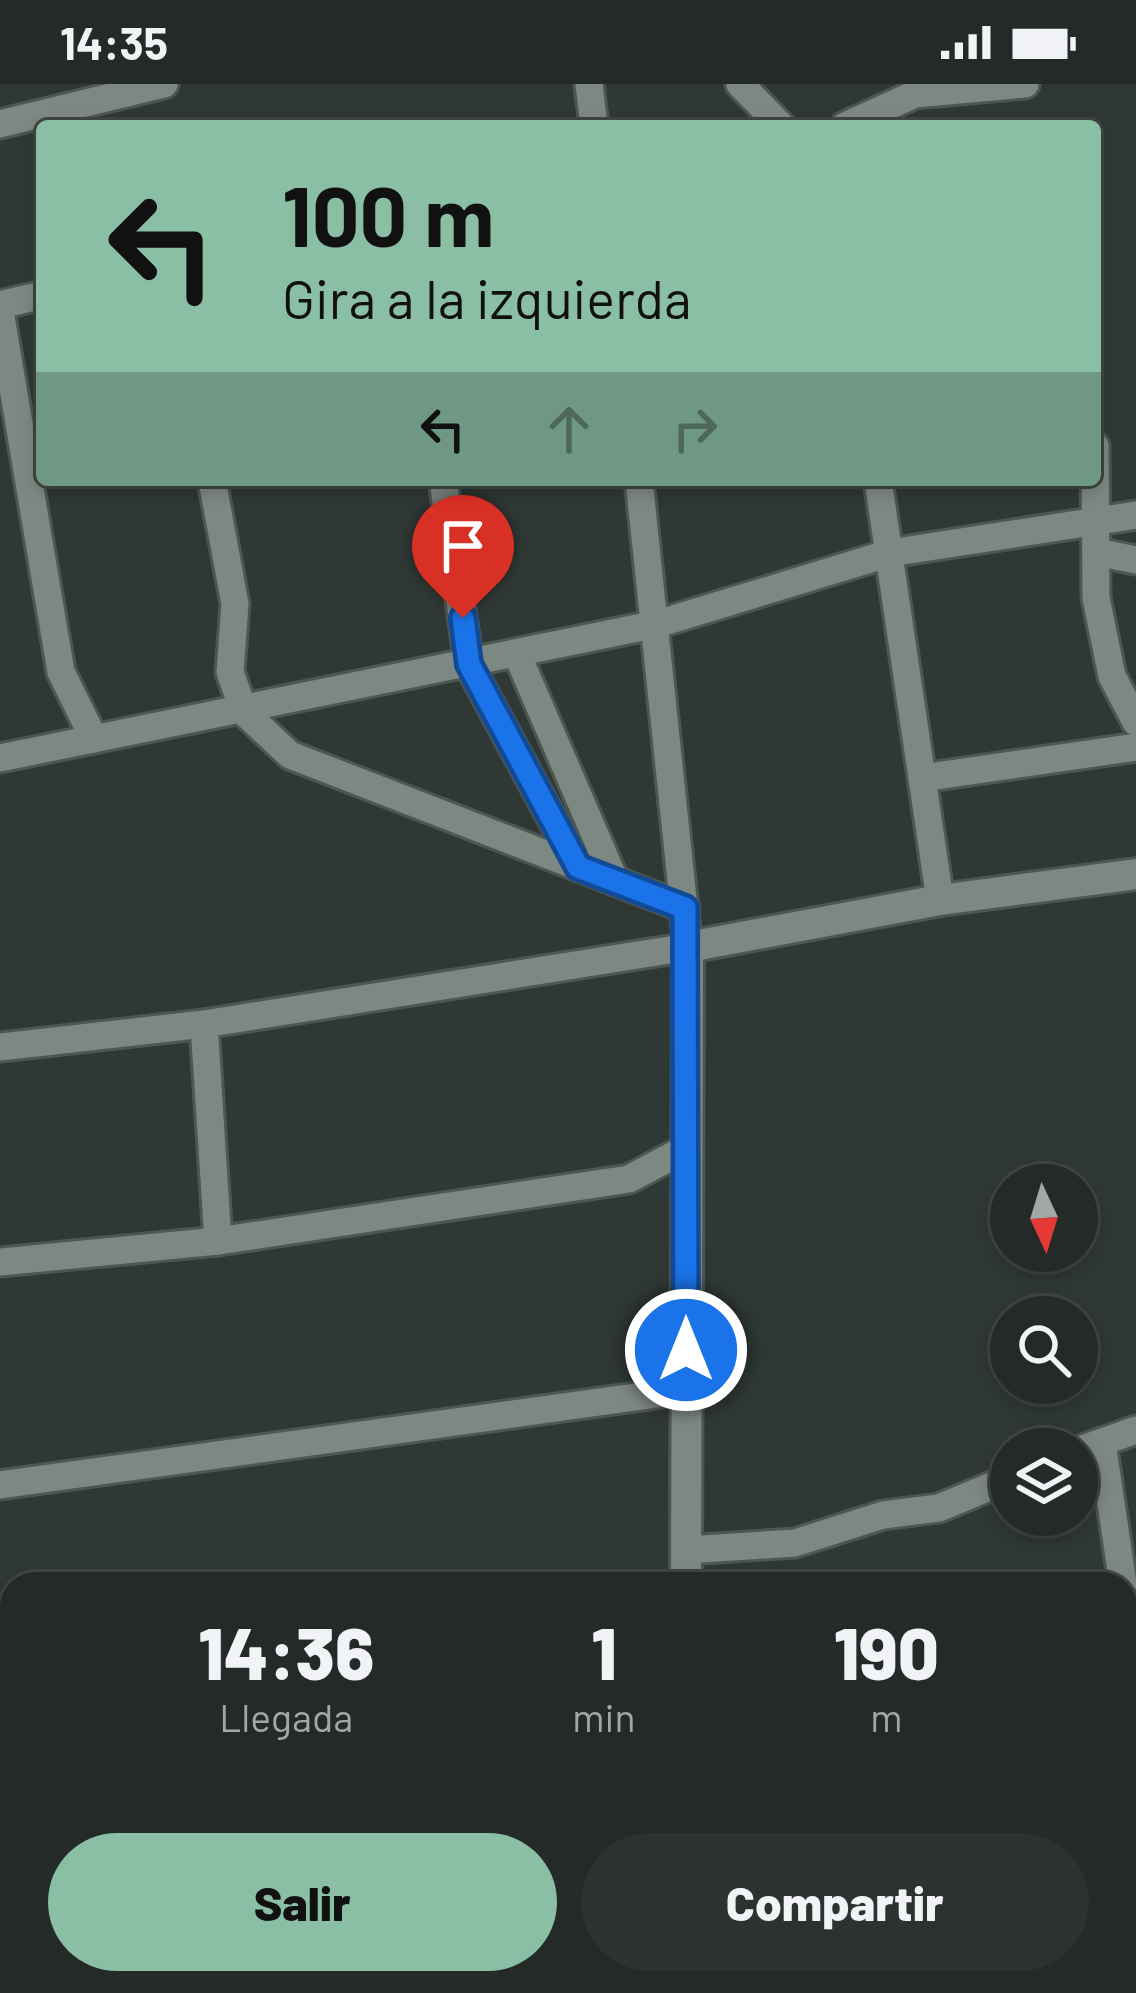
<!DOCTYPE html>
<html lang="es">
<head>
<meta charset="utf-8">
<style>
	:root { --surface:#232a27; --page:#2b322f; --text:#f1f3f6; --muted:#a3a7a7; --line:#404644; --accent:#8abfa5 }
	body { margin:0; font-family:Barlow,sans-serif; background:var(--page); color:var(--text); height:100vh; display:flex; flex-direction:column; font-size:45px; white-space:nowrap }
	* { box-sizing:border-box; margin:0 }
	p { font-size:39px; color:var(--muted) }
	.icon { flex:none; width:66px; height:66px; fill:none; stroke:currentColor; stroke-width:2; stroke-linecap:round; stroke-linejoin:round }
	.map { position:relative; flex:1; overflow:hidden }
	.sheet { position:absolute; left:0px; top:1488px; width:1137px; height:423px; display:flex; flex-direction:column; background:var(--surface); border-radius:36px 36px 0 0; box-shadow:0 6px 18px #0003,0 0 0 3px var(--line) }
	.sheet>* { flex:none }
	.guide { position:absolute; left:36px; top:36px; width:1065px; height:366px; border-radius:12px; box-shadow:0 6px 18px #0003,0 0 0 3px var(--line); background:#8abfa5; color:#111; overflow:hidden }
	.needle { width:78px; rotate:176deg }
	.buttons { position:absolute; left:990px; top:1080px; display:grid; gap:24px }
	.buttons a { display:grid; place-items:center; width:108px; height:108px; border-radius:50%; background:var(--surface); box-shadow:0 6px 18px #0003,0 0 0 3px var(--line); font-size:60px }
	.pin { position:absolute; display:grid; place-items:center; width:102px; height:102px; color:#fff; margin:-123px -51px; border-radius:50% 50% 50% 0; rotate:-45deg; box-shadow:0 0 12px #0007 }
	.pin .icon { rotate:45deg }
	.me { position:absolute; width:132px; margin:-66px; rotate:0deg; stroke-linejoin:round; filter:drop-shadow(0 0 9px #0008) }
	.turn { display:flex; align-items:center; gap:42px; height:252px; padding:0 48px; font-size:54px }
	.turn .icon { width:156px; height:156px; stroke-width:2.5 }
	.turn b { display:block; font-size:84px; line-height:102px }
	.lanes { display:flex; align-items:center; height:114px; padding:0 48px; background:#0003; justify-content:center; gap:60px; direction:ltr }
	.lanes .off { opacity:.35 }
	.eta { display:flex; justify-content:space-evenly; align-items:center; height:204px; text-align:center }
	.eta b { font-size:72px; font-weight:800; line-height:84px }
	.cta { display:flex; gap:24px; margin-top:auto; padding:24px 48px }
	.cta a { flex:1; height:138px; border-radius:72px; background:var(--accent); color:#111; font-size:48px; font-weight:800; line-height:138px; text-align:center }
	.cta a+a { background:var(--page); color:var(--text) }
	.status { display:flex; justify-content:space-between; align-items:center; height:84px; padding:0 60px; background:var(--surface); direction:ltr }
	.status svg { height:33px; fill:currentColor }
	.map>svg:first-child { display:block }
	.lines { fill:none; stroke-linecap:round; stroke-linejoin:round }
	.street-casing { stroke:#4e5652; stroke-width:33 }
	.secondary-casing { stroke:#4e5652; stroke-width:36 }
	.street { stroke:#7e8882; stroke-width:27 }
	.secondary { stroke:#7e8882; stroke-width:30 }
	.route-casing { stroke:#114b97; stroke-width:30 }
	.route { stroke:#1a73e8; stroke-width:21 }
</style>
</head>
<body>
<div class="status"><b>14:35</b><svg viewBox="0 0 49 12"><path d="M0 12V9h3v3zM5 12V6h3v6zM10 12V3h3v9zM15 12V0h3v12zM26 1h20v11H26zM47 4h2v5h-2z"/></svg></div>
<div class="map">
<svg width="1136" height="1909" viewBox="0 0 1136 1909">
	<rect width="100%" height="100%" fill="#2f3834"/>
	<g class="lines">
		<g class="street-casing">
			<g id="street">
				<polyline points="589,0 594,42"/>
				<polyline points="740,0 781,42"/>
				<polyline points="0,40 164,0"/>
				<polyline points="845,42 915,10 1025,0"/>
				<polyline points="0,221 42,211"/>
				<polyline points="0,227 61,588 94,655"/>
				<polyline points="1095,362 1096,514 1112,592 1136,638"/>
				<polyline points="212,396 235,520 230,588 244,628 290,671 685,824"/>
				<polyline points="443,396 469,581 578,783"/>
				<polyline points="878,396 940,816"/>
				<polyline points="1097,468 1136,476"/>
				<polyline points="517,570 615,797"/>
				<polyline points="0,674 657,540 890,469 1136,431"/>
				<polyline points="922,694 1136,663"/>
				<polyline points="204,940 218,1157"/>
				<polyline points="0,963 204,940 688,863 639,396"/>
				<polyline points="0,1178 218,1157 629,1095 687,1064"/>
				<polyline points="1102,1358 1123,1500"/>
				<polyline points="1077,1367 1136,1346"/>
				<polyline points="0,1401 686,1306"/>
				<polyline points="687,1466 795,1459 883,1431 939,1424 1011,1394"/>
				<polyline points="1125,1517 1136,1594"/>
				<polyline points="1125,1825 1136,1824"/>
				<polyline points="0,1858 12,1857"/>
				<polyline points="115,1899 117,1909"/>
				<polyline points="838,1899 839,1909"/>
			</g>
		</g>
		<g class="secondary-casing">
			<g id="secondary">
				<polyline points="686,1500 688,863 940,816 1136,790"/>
				<polyline points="670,1909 671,1899"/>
			</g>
		</g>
		<use href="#street" class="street"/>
		<use href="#secondary" class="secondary"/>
	</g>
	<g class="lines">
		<g class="route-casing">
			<polyline id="route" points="463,534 469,580 578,783 685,824 686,1266"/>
		</g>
		<use href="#route" class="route"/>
	</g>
</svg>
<div class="buttons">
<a><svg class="needle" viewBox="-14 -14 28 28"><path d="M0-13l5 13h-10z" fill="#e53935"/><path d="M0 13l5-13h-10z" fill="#a3a7a7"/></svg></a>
<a><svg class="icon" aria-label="search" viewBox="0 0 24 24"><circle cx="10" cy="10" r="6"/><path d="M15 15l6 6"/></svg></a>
<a><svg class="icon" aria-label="layers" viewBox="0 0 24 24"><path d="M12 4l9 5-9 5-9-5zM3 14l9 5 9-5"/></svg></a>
</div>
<div class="pin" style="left:463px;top:534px;background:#d93025"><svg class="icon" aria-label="arrive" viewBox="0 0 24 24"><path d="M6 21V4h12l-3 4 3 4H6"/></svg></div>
<svg class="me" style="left:686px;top:1266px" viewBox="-20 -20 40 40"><circle r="17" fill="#1a73e8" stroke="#fff" stroke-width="3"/><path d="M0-11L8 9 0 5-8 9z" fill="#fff"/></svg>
<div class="guide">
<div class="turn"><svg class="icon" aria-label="left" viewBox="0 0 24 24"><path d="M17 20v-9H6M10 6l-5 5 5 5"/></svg><div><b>100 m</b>Gira a la izquierda</div></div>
<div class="lanes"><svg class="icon" aria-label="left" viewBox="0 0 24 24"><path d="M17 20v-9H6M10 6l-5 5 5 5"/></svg><svg class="icon off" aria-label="ahead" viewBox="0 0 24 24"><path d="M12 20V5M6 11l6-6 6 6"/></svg><svg class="icon off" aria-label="right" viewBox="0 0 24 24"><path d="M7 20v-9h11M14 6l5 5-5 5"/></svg></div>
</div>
<section class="sheet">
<div class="eta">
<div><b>14:36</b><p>Llegada</p></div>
<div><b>1</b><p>min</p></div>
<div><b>190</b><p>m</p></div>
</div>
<div class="cta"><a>Salir</a><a>Compartir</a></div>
</section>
</div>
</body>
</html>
